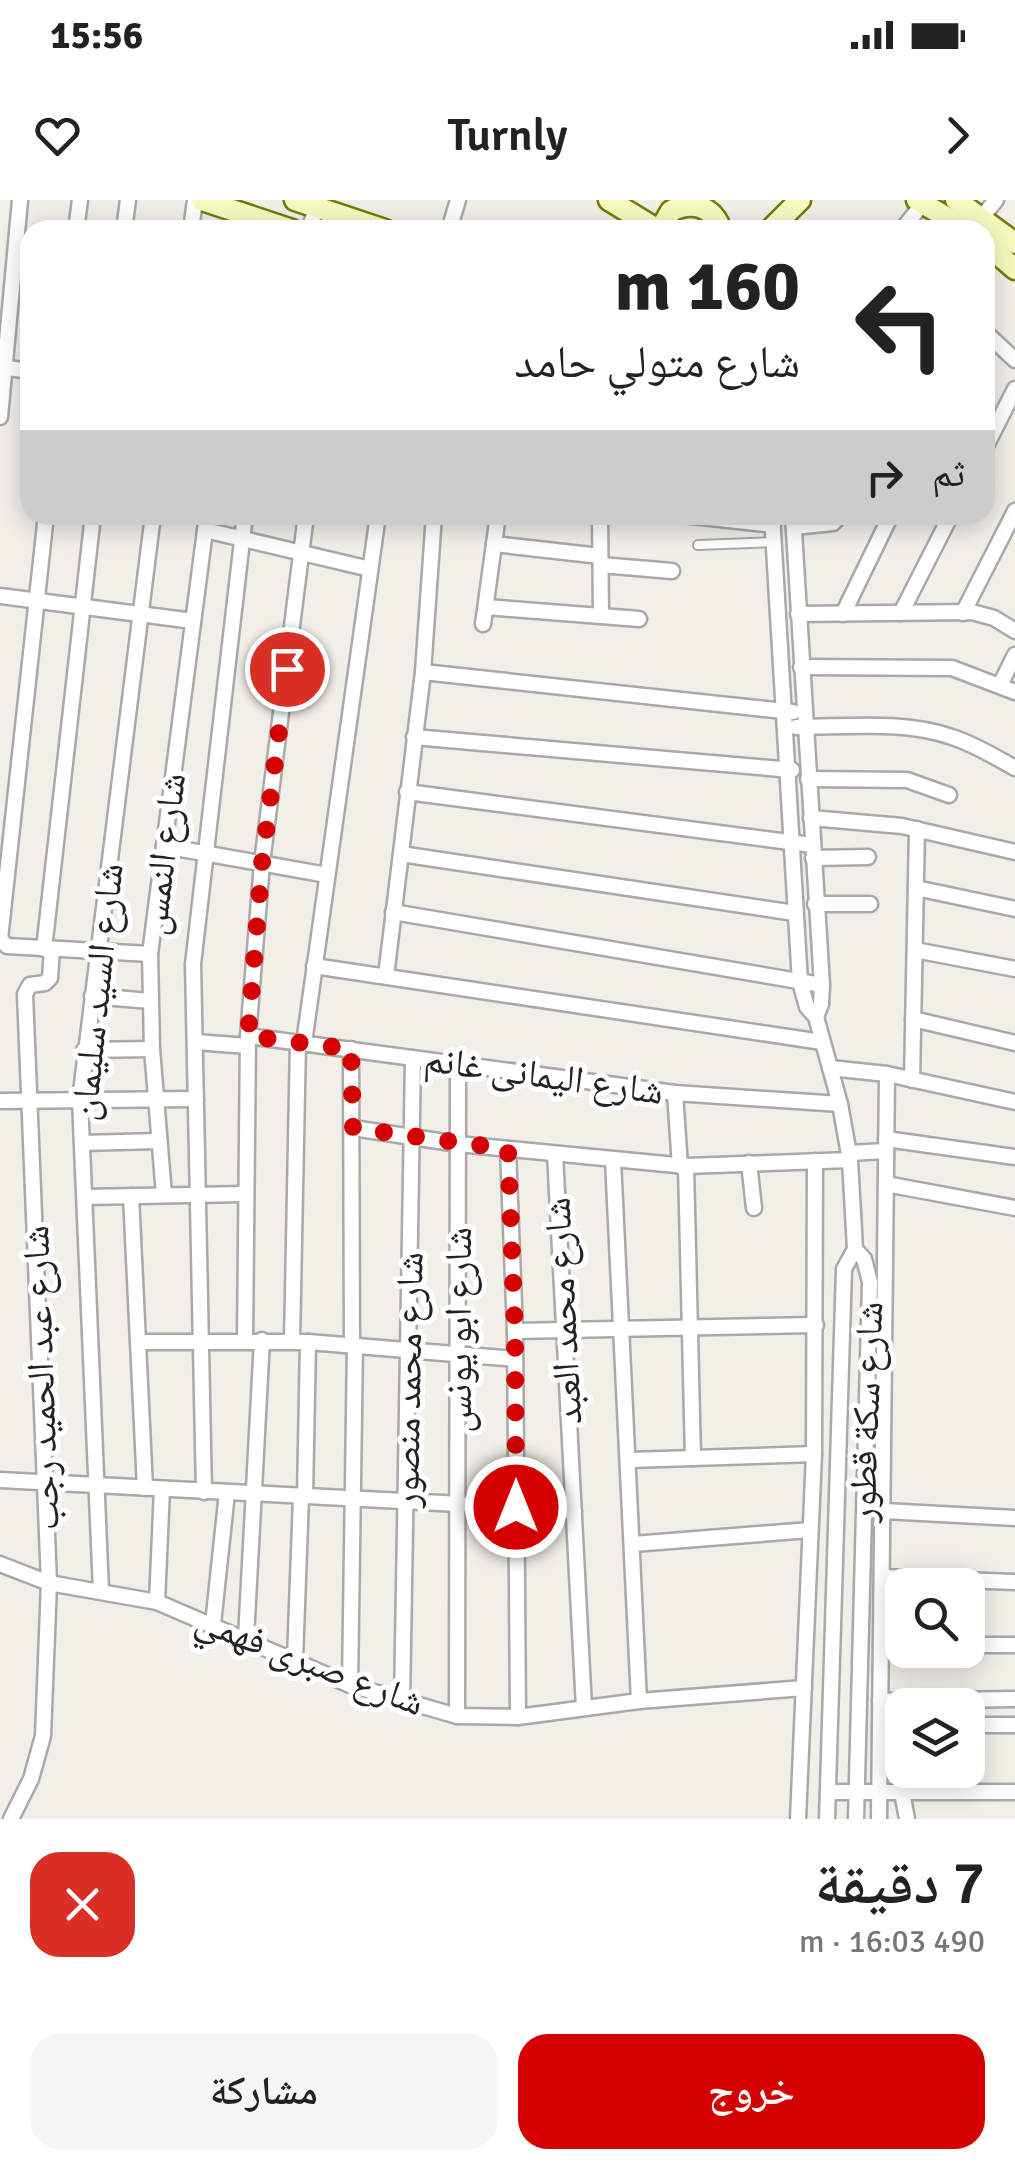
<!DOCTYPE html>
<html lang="ar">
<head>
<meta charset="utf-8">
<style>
	:root { --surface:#fff; --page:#f6f6f6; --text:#222; --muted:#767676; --accent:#d40000 }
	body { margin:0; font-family:Signika,"Noto Naskh Arabic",sans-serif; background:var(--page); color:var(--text); direction:rtl; height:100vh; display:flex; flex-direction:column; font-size:38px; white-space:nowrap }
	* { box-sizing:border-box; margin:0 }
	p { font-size:32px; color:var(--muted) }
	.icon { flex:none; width:55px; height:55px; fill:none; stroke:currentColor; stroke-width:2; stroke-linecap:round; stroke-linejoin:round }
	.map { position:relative; height:1619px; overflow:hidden; direction:ltr }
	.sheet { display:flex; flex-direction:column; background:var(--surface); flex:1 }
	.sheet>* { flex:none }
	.hud { position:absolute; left:20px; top:20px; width:975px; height:305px; border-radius:30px; box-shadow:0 5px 25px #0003; direction:rtl; background:#fff; color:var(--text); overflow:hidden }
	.controls { position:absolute; left:885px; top:1368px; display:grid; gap:20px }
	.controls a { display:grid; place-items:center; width:100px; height:100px; border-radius:20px; background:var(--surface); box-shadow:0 5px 25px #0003; font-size:50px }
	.pin { position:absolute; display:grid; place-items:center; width:85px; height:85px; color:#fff; margin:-42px; border:5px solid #fff; border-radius:50%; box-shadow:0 2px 10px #0007 }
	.me { position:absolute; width:110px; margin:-55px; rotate:0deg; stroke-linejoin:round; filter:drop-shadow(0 0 8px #0008) }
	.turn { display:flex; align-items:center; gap:35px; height:210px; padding:0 30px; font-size:45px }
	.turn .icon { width:130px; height:130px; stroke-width:2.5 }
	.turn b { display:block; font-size:70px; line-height:85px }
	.then { display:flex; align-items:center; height:95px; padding:0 30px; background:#0003; gap:20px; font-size:38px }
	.round { display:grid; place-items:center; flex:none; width:105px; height:105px; border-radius:30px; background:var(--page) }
	.overview { display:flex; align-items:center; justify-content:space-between; height:170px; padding:0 30px }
	h1 { font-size:60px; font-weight:600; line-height:75px }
	.primary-button { display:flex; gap:20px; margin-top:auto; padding:20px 30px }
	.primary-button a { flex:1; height:115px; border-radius:30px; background:var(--accent); color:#fff; font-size:40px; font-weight:600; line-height:115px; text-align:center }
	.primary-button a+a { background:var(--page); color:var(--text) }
	.status { display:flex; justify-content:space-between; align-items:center; height:70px; padding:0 50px; background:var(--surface); direction:ltr }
	.status svg { height:28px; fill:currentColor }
	header { display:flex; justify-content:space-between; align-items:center; height:130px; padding:0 30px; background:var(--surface); font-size:45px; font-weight:600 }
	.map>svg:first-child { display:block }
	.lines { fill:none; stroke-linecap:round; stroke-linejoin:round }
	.lane-casing { stroke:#a9a9a9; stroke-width:12 }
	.street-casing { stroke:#a9a9a9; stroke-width:19 }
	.secondary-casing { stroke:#707d05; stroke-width:25 }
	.lane { stroke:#fff; stroke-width:8 }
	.street { stroke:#fff; stroke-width:14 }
	.secondary { stroke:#f7fabf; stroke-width:20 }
	.route { stroke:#d40000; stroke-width:18; stroke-dasharray:0 32.4 }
	.labels { text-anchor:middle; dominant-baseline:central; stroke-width:10; stroke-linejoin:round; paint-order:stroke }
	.street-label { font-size:38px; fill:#222; stroke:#fff }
</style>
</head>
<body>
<div class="status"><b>15:56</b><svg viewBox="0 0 49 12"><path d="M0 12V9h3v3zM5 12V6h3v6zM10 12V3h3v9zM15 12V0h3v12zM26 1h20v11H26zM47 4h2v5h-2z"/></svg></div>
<header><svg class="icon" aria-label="forward" viewBox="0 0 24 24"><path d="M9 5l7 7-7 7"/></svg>Turnly<svg class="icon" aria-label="heart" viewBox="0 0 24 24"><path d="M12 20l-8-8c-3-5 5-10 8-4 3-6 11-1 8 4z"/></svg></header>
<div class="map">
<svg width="1015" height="1619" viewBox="0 0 1015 1619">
	<rect width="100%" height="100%" fill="#f2efe9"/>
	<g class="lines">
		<g class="lane-casing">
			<polyline id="lane" points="698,345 774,342"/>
		</g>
		<g class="street-casing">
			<g id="street">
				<polyline points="982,17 996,0"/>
				<polyline points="76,30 80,0"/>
				<polyline points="124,30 128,0"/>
				<polyline points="191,30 195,0"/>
				<polyline points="309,30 318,2"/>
				<polyline points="449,30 458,0"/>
				<polyline points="902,30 923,3"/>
				<polyline points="985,132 1015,160"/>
				<polyline points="0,167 30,171"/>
				<polyline points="0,217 20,0"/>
				<polyline points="985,248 1015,189"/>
				<polyline points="46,315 0,739 7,746 150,754"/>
				<polyline points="600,315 601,416"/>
				<polyline points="683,315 773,325"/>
				<polyline points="772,315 800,782 807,807 816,817 840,904 850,960 855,1049 844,1069 827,1619"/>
				<polyline points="793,315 822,785 821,804 816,817"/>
				<polyline points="794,327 833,323 841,315"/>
				<polyline points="205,330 370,369"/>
				<polyline points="494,344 600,356"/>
				<polyline points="601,365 672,371"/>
				<polyline points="0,396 193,421"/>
				<polyline points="486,407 639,419"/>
				<polyline points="901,413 951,315"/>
				<polyline points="963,413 1015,311"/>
				<polyline points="798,414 972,412 994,418 1015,431"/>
				<polyline points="843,414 891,315"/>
				<polyline points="483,424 498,315"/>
				<polyline points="801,467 952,468 1015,492"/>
				<polyline points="423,472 793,512"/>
				<polyline points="1000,485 1015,455"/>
				<path d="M796,527C847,527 903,520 952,537C974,544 995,557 1015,568"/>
				<polyline points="414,537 792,570"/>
				<polyline points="808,579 907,580 949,595"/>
				<polyline points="407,592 812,645"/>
				<polyline points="811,618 902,626 1015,652"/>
				<polyline points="164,646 327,675"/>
				<polyline points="401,654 795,713"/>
				<polyline points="813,658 868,657"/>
				<polyline points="916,688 1015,709"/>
				<polyline points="815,704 870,704"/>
				<polyline points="393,712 822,785"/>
				<polyline points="44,749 93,315"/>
				<polyline points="915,750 1015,769"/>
				<polyline points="314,766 822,842"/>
				<polyline points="386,776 423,472 434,315"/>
				<polyline points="92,796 150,801"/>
				<polyline points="913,819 1015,843"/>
				<polyline points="248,836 675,893 840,904"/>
				<polyline points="195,842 248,846"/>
				<polyline points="304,843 378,315"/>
				<polyline points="351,849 352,1144"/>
				<polyline points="84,850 152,849"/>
				<polyline points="830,868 887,874 1015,902"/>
				<polyline points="912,880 917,629"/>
				<polyline points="675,893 680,966"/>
				<polyline points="0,901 196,899"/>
				<polyline points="353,928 458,944 686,966 850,960"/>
				<polyline points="886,939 1015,957"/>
				<polyline points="82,943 159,941"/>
				<polyline points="508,949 515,1131 518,1517"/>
				<polyline points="849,953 886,951"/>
				<polyline points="555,954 584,1508"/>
				<polyline points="613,960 639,1501"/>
				<polyline points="749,963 754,1008"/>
				<polyline points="686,966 693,1258"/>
				<polyline points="886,984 1015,1008"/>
				<polyline points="164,995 152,849 150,754 207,315"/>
				<polyline points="131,996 145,1288"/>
				<polyline points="85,997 244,994"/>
				<polyline points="855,1049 864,1059 870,1082 856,1619"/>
				<polyline points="515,1131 816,1125"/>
				<polyline points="245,1141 248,836 262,663 306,315"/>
				<polyline points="292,1141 298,842"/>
				<polyline points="139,1142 308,1142 515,1159"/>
				<polyline points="630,1260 814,1254"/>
				<polyline points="0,1280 517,1307"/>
				<polyline points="204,1292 193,764 245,315"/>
				<polyline points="305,1297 308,1142"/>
				<polyline points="884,1311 1015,1318"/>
				<polyline points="517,1312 574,1311"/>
				<polyline points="633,1344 810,1330"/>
				<polyline points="0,1364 49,1383 157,1402 350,1485 457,1516 518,1517 639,1501 804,1488"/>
				<polyline points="882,1377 1015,1382"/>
				<polyline points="101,1391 80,900 153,315"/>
				<polyline points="157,1402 162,1289"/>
				<polyline points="213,1424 227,1293"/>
				<polyline points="246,1438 262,1140"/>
				<polyline points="968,1445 1015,1445"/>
				<polyline points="881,1446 902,1446"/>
				<polyline points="295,1459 301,1297"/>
				<polyline points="350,1485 355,1145"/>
				<polyline points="880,1501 1015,1499"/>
				<polyline points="402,1503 413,858"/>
				<polyline points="457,1516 458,864"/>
				<polyline points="880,1525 902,1525"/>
				<polyline points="968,1525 1015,1525"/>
				<polyline points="828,1592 1015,1592"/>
				<polyline points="902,1592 907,1619"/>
				<polyline points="11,1619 31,1579 43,1536 49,1383 25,794 30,785 45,783 50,778 52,749"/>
				<polyline points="798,1619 814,1254 815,961"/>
				<polyline points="879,1619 887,874"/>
			</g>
		</g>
		<g class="secondary-casing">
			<g id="secondary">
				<polyline points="202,0 292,30"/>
				<polyline points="295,0 385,30"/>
				<polyline points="609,0 658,30"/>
				<polyline points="917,0 968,30"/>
				<polyline points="956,0 1015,43"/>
				<path d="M660,30L671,11C692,0 713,6 721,30"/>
				<polyline points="770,30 800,0"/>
				<polyline points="985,43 1015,69"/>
			</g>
		</g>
		<use href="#lane" class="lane"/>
		<use href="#street" class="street"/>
		<use href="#secondary" class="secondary"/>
	</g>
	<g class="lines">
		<polyline class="route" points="287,469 262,663 248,836 351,849 353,928 508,949 515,1132 516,1307"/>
	</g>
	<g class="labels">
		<g class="street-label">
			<text transform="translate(163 654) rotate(-83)">شارع النمس</text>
			<text transform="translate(97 792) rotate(-84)">شارع السيد سليمان</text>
			<text transform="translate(544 875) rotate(8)">شارع اليمانى غانم</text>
			<text transform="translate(563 1111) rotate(-93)">شارع محمد العبد</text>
			<text transform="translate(458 1130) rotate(-90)">شارع ابو يونس</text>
			<text transform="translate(41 1178) rotate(-92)">شارع عبد الحميد رجب</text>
			<text transform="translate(408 1180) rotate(-89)">شارع محمد منصور</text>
			<text transform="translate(866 1212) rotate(-88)">شارع سكة قطور</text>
			<text transform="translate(310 1461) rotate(21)">شارع صبرى فهمي</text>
		</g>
	</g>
</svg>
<div class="controls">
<a><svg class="icon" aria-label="search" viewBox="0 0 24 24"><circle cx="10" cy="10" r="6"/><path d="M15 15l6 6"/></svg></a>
<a><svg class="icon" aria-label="layers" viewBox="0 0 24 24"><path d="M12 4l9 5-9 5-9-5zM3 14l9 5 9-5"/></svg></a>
</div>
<div class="pin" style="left:287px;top:469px;background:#d93025"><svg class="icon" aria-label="arrive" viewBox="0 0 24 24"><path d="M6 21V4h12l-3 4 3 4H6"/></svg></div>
<svg class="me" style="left:516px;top:1307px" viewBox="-20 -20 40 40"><circle r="17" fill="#d40000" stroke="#fff" stroke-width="3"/><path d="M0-11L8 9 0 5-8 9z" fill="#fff"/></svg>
<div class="hud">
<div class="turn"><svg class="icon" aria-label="left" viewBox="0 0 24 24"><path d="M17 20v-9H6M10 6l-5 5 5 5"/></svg><div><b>160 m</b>شارع متولي حامد</div></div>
<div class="then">ثم<svg class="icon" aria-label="right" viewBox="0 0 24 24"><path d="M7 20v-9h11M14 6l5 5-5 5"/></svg></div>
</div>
</div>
<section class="sheet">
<div class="overview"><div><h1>7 دقيقة</h1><p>490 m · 16:03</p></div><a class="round" style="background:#d93025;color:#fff"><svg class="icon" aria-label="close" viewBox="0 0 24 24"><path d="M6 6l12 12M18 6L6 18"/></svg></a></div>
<div class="primary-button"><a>خروج</a><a>مشاركة</a></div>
</section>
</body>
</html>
